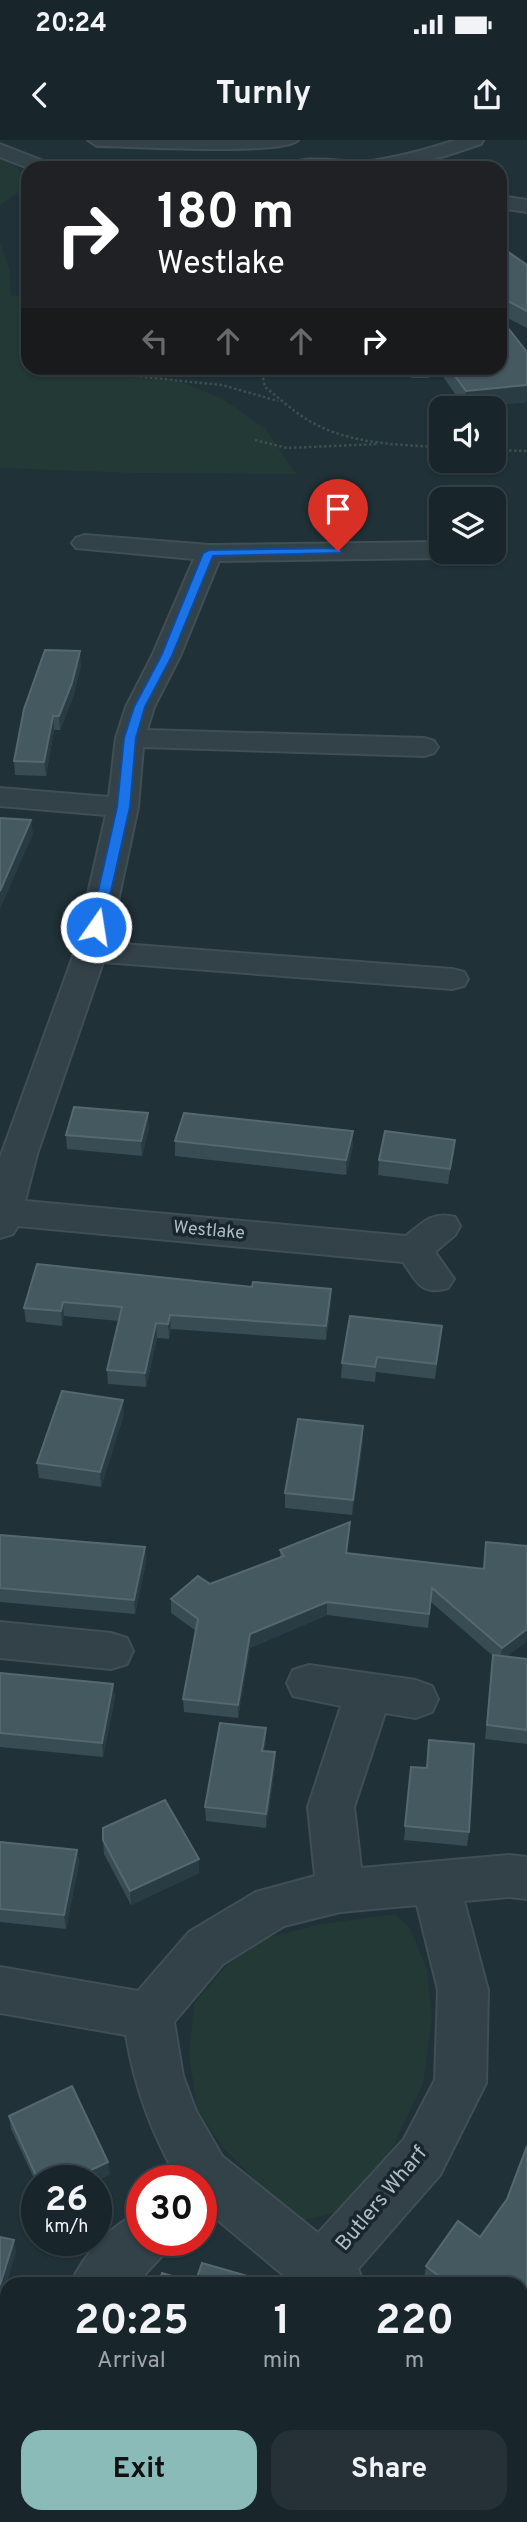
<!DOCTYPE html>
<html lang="en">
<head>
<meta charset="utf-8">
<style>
	:root { --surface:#18252a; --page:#253136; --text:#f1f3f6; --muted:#9fa5a8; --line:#364247; --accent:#8bbbb9 }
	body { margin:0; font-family:Overpass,sans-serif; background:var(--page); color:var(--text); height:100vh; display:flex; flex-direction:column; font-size:26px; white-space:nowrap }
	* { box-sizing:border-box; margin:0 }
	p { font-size:23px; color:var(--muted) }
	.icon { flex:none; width:38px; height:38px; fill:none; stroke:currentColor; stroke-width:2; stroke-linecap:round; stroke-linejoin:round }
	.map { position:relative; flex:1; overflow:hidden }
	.side { position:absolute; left:0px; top:2137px; width:528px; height:247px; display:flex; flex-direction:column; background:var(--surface); border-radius:21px 21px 0 0; box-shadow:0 2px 5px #0004,0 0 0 2px var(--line) }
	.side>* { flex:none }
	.guide { position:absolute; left:21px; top:21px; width:486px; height:214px; border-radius:21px; box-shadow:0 2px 5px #0004,0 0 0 2px var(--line); background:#202124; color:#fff; overflow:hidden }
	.controls { position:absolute; left:429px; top:256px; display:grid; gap:14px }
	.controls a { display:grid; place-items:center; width:77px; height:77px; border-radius:14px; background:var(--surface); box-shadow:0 2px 5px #0004,0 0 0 2px var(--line); font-size:35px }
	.speed { position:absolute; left:21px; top:2025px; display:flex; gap:14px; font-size:35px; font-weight:700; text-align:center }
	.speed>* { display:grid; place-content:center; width:91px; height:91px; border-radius:50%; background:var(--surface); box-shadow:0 2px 5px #0004,0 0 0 2px var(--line); line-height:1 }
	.speed small { font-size:18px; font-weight:400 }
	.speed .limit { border:10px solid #d22; background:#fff; color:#111 }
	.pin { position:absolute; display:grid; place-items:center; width:60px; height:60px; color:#fff; margin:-72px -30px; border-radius:50% 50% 50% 0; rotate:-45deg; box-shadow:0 0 7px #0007 }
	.pin .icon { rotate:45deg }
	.me { position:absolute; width:77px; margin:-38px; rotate:13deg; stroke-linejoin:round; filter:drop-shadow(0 0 5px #0008) }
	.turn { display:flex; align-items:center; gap:24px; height:147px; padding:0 21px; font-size:32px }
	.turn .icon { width:91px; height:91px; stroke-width:2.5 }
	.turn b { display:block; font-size:49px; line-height:60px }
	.lanes { display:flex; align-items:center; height:66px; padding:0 21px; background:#0003; justify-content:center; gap:35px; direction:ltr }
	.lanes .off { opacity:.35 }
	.eta { display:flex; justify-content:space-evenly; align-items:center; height:119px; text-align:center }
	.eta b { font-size:42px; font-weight:700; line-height:49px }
	.button { display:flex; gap:14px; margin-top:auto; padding:14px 21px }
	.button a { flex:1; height:80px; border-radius:21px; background:var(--accent); color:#111; font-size:28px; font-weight:700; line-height:80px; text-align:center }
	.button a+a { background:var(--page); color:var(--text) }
	.status { display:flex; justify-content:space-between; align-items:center; height:49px; padding:0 35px; background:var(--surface); direction:ltr }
	.status svg { height:19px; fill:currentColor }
	header { display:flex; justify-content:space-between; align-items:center; height:91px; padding:0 21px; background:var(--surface); font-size:32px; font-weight:700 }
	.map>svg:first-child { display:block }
	.green { fill:#223935 }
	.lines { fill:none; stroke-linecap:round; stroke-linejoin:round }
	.minor-casing { stroke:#404e55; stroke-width:4 }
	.path { stroke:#3a514d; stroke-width:2.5; stroke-dasharray:2.5 2.5; stroke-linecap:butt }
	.minor { fill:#334248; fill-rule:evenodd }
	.wall { fill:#384c54 }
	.shaded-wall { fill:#293c44 }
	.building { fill:#455961; stroke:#556870; stroke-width:2 }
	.route { fill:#1a73e8; stroke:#114b97; stroke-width:2 }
	.labels { text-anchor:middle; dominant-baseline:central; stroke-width:7; stroke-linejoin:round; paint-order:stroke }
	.street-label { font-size:18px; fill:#aebdc5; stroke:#19272d }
	.near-street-label { font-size:21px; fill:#aebdc5; stroke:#19272d }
</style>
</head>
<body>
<div class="status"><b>20:24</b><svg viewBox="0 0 49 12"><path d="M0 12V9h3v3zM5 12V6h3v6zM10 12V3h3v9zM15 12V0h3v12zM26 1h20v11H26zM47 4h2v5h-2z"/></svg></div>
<header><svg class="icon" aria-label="back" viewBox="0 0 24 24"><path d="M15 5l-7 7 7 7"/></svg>Turnly<svg class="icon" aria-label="share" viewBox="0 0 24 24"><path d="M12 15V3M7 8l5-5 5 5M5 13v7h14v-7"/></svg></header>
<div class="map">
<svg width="527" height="2382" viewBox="0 0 527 2382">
	<rect width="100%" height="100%" fill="#203138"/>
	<g class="green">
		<path d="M0,19C18,26 23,29 25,48L0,65Z"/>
		<polygon points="0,102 9,128 11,155 28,158 28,228 156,228 155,236 184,243 221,258 266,289 296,334 133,333 0,328"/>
		<polygon points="395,1774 410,1788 427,1829 432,1878 423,1944 388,2017 337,2072 303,2081 261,2045 220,2004 197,1969 189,1915 194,1864 226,1826 258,1800 321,1784"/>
	</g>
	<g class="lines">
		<g class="minor-casing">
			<g id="minor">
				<path d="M88,0H298C285,16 127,6 97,6Z"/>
				<path d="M456,0H483L481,4L445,16L392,28H286C300,11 352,25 371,21C399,17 428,9 456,0Z"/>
				<polygon points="0,4 51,24 54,28 28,28 0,17"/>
				<polygon points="500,56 527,60 527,72 500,68"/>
				<polygon points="407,228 429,228 431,231 428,236 412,236"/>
				<path d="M85,395L209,405L441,402V411H453L450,415L441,418L219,421L180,516L154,567L147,590L424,598L434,601L438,607L434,613L424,616L143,607L138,667L109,803L452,829L464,832L468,839L464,846L452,849L103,822L37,1014L25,1061L406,1096C423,1082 433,1071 455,1077L460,1086L455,1095L435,1112L454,1139L448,1148C421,1156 417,1142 403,1122L18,1086L13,1094L0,1098V1018L75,811L106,675L0,666V648L109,657L116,598L126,567L152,516L194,419L76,408L72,403L76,398Z"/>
				<polygon points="0,1482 111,1493 127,1498 133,1511 127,1524 111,1529 0,1518"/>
				<path d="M309,1525L416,1540L432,1546L438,1559L432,1572L416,1578L385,1573L354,1667L361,1728L509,1715L527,1717V1759L509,1757L464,1761L488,1850L486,1943L440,2035L358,2129L364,2144H294L201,2066V2040H178C152,1993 135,1949 126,1895L0,1873V1827L138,1851L189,1792L256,1752L315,1736L308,1667L341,1566L293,1556L287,1543L293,1530ZM417,1765L438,1850L435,1940L404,1999L318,2093L222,2016L196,1971L183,1936L174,1882L223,1824L284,1786L340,1772Z"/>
				<path d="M142,2071V2100H168L161,2117L136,2144H71C83,2114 112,2084 142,2071Z"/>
				<polygon points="522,2354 527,2361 527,2382 472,2382 474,2376 522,2376"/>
				<polygon points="7,2356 7,2376 57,2376 56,2382 0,2382 0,2373"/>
			</g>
		</g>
		<g class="path">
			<path d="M261,228L265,247C279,258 293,271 308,280C347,304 398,305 441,307"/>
			<polyline points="125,235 222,245 278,261"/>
			<polyline points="255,300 287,308 379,304"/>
			<polyline points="494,310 527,311"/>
		</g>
		<use href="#minor" class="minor"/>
	</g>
	<g class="wall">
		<polygon points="500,106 527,125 527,188 500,174"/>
		<polygon points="527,212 527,262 465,268 437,228 500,228"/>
		<polygon points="81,525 73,557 60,590 54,590 46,636 15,635 14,621"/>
		<polygon points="149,988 142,1016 67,1009 66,995"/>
		<polygon points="353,991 353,1006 346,1035 175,1016 175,1001"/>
		<polygon points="453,1014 448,1044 378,1035 379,1020"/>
		<polygon points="37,1124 331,1163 326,1200 171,1189 169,1199 157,1198 146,1247 108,1244 107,1230 119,1181 64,1176 62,1186 26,1182 24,1168"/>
		<polygon points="440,1201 435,1239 376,1232 375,1242 341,1238 342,1223"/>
		<polygon points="124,1274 101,1347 39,1338 37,1323"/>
		<polygon points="363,1301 352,1375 285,1368 285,1353"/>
		<polygon points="350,1382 347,1413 484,1429 527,1406 527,1501 506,1517 527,1519 527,1604 485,1599 493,1516 431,1462 428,1488 327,1475 250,1508 238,1578 184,1572 183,1559 196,1491 171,1473 171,1459 280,1417 280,1410"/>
		<polygon points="0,1395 145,1407 146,1422 135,1474 0,1462"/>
		<polygon points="0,1533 113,1544 115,1558 103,1617 0,1607"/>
		<polygon points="266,1602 264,1611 275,1612 275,1627 266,1688 206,1681 205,1667"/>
		<polygon points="411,1627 426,1628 469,1692 467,1706 404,1700"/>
		<polygon points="103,1700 199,1733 131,1765 104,1714"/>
		<polygon points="0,1702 77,1710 79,1723 66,1789 0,1782"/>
		<polygon points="9,1976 110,2034 96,2041 37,2040 37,2045 11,1989"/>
		<polygon points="527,2006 527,2178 522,2186 522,2144 432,2144 424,2138 426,2126 458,2081 480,2097 507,2059"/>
		<polygon points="376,2376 387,2376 384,2382"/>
	</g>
	<g class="shaded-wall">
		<polygon points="527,245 527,262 465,268 466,251"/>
		<polygon points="80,511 81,525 73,557 60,590 59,576"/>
		<polygon points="53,576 54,590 46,636 44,622"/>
		<polygon points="31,680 33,694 0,769 0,751"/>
		<polygon points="148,973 149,988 142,1016 141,1001"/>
		<polygon points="353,991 353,1006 346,1035 346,1020"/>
		<polygon points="331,1149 331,1163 326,1200 326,1186"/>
		<polygon points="63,1162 64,1176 62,1186 61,1171"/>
		<polygon points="170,1175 171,1189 169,1199 168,1184"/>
		<polygon points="156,1183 157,1198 146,1247 145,1233"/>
		<polygon points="123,1260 124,1274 101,1347 100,1332"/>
		<polygon points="363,1286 363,1301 352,1375 353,1360"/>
		<polygon points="350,1382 349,1395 345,1427 346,1413"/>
		<polygon points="145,1407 146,1422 135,1474 134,1460"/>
		<polygon points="327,1462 327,1475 250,1508 238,1578 238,1565 250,1494"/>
		<polygon points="527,1489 527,1501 500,1522 502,1508"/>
		<polygon points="113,1544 115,1558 103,1617 102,1603"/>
		<polygon points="266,1588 266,1602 262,1625 262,1611"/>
		<polygon points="275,1612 275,1627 266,1688 266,1674"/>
		<polygon points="77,1710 79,1723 66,1789 64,1775"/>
		<polygon points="199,1719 199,1733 131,1765 130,1751"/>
		<polygon points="108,2022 110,2034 96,2041 70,2040"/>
		<polygon points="14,2100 16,2112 0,2166 0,2145"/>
		<polygon points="527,2170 527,2178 522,2186 522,2178"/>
	</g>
	<g class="building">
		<polygon points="500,106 527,125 527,171 500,157"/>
		<polygon points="500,178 527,212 527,245 466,251 449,228 500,228"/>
		<polygon points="45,510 80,511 72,543 59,576 53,576 44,622 14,621 24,569"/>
		<polygon points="0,678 31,680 0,751"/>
		<polygon points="74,967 148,973 141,1001 66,995"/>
		<polygon points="184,973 353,991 346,1020 175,1001"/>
		<polygon points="385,991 455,1000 450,1029 379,1020"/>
		<polygon points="37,1124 252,1147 253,1142 331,1149 326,1186 170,1175 168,1184 156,1183 145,1233 107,1230 122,1167 63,1162 61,1171 24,1168"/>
		<polygon points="350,1176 442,1186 436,1224 377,1217 375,1227 342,1223"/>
		<polygon points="62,1251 123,1260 100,1332 37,1323"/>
		<polygon points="298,1279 363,1286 353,1360 285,1353"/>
		<polygon points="350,1382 346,1413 484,1429 486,1402 527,1406 527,1489 502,1508 432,1448 429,1474 327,1462 250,1494 238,1565 183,1559 198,1479 171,1459 198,1436 210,1444 284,1416 280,1410"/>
		<polygon points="0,1395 145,1407 134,1460 0,1448"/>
		<polygon points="493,1515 527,1519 527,1590 487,1585"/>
		<polygon points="0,1533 113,1544 102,1603 0,1593"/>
		<polygon points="220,1583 266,1588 262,1611 275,1612 266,1674 205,1667"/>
		<polygon points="429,1600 474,1604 469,1692 405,1686 411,1627 427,1628"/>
		<polygon points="165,1660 199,1719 130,1751 103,1700 103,1688"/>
		<polygon points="0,1702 77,1710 64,1775 0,1769"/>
		<polygon points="72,1946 108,2022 70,2040 38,2040 9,1976"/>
		<polygon points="527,2006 527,2170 522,2178 522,2144 449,2144 426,2126 458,2081 480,2097 507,2059"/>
		<polygon points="0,2097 14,2100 0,2145"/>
		<polygon points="202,2123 247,2136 245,2144 158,2144 162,2133 195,2143"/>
	</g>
	<polygon class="route" points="338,408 341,409 341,413 213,416 172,516 145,567 136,598 130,667 103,787 96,791 91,789 90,787 117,667 124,598 134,567 161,516 203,413 209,410"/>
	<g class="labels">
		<g class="street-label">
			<text transform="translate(209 1091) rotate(5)">Westlake</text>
		</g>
		<g class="near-street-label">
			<text transform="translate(382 2059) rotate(-50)">Butlers Wharf</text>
		</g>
	</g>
</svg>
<div class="controls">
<a><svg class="icon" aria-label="sound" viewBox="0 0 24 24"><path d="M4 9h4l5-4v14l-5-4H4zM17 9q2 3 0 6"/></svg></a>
<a><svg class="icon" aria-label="layers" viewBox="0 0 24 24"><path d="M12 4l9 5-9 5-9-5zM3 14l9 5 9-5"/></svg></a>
</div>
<div class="speed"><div>26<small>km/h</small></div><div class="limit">30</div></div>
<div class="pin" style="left:338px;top:411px;background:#d93025"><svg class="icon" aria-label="arrive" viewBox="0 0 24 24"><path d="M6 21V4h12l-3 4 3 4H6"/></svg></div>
<svg class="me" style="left:96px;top:787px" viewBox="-20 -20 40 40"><circle r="17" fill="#1a73e8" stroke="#fff" stroke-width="3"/><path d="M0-11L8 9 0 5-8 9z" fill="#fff"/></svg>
<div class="guide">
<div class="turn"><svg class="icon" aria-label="right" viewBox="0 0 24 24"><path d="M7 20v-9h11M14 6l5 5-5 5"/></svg><div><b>180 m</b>Westlake</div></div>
<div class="lanes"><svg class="icon off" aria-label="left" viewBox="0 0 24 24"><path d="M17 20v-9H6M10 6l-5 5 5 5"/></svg><svg class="icon off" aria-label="ahead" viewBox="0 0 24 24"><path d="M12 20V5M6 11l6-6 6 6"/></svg><svg class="icon off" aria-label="ahead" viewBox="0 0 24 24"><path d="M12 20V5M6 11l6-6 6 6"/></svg><svg class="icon" aria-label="right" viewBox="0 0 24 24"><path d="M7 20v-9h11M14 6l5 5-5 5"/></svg></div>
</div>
<section class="side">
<div class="eta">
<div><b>20:25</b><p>Arrival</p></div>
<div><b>1</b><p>min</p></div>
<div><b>220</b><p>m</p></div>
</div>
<div class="button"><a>Exit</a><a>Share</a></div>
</section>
</div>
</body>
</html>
